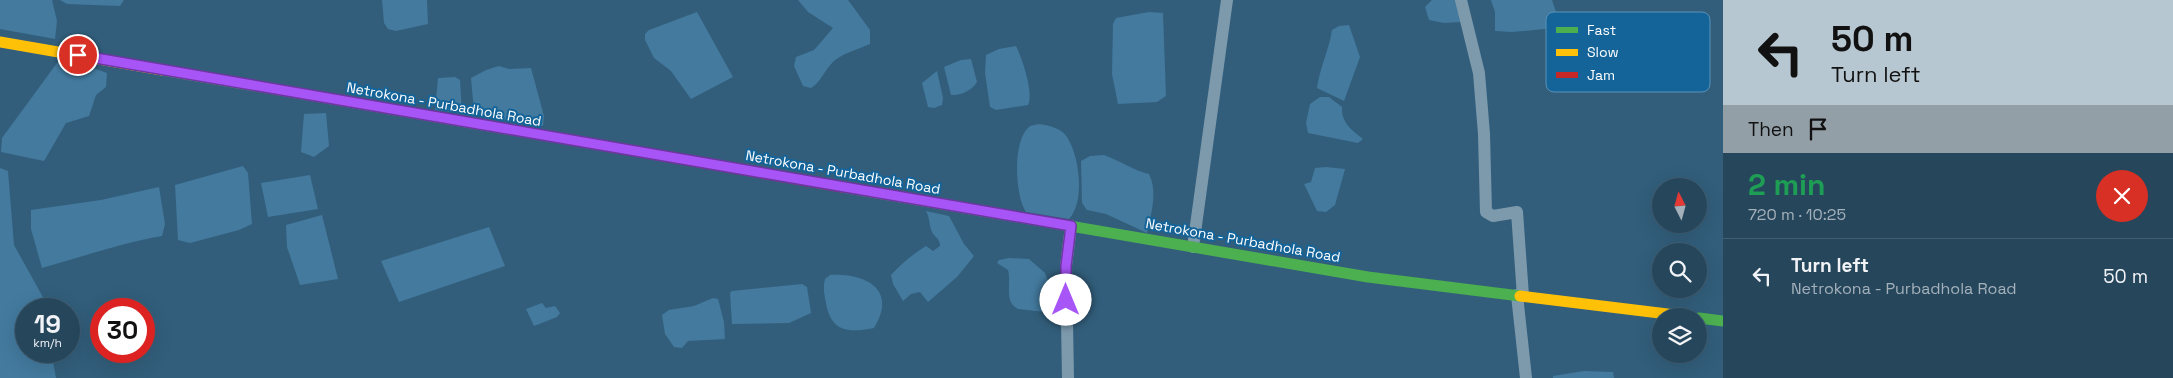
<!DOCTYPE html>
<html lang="en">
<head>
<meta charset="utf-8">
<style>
	:root { --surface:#26465c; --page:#325065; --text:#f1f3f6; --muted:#a4b1bb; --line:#425e72 }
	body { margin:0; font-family:"Space Grotesk",sans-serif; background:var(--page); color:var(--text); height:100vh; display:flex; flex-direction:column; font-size:19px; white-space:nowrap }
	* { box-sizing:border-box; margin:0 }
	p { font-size:16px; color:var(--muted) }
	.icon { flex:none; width:28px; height:28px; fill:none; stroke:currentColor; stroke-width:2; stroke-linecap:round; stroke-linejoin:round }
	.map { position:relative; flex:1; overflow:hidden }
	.drawer { display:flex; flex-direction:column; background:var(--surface); width:450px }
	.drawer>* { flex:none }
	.banner { background:#b7c7d1; color:#111; overflow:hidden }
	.needle { width:32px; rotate:354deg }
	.fabs { position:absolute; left:1652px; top:178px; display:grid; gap:10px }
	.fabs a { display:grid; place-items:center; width:55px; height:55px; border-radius:50%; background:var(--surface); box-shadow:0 5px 20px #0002,0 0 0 1px var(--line); font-size:25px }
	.speed { position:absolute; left:15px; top:298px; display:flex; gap:10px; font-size:25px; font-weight:700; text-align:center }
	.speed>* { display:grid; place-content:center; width:65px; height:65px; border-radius:50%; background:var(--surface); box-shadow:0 5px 20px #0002,0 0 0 1px var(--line); line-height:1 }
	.speed small { font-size:12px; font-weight:400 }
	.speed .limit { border:8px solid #d22; background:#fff; color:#111 }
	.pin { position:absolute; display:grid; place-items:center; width:42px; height:42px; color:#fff; margin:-21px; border:2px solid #fff; border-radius:50%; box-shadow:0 1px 5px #0007 }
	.me { position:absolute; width:55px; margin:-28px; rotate:0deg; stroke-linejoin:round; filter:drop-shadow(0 0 4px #0008) }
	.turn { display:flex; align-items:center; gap:18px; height:105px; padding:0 25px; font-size:22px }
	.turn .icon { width:65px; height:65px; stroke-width:2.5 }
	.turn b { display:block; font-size:35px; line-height:42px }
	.then { display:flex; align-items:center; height:48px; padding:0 25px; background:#0003; gap:10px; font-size:19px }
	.round { display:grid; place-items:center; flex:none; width:52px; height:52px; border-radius:26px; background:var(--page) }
	.head { display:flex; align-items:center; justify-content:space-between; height:85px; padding:0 25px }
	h1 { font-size:30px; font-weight:800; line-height:38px; color:#1e9e55 }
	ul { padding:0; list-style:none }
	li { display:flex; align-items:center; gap:15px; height:75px; padding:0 25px; border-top:1px solid var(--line) }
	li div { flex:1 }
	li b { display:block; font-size:19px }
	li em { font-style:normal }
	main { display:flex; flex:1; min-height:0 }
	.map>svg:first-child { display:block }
	.water { fill:#437a9e }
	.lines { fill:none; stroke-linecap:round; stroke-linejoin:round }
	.street { stroke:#7d9aad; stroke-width:12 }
	.fast { stroke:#4caf50; stroke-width:11 }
	.slow { stroke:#ffc107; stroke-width:11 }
	.jam { stroke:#c62828; stroke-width:11 }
	.route-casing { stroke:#6d37a1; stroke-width:12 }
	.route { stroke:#a855f7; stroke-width:9 }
	.labels { text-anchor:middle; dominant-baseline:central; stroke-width:4; stroke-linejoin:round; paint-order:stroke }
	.street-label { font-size:14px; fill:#fff; stroke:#146499 }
	.key { fill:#146499; stroke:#5a92b8; stroke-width:1 }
	.key-label { font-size:14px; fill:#fff }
</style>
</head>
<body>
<main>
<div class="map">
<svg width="1723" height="378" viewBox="0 0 1723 378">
	<rect width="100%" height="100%" fill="#325e7b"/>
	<g class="water">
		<polygon points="0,0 52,0 57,21 55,39 0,29"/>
		<polygon points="60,0 124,0 120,6 67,4"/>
		<polygon points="382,0 427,0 428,24 396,31 388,29 384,23"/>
		<path d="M798,0H848L870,30V44C859,49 843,53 834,61C825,69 821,82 811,88L803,86L794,66L796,57L814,50L833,28L808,12Z"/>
		<polygon points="1432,0 1459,0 1460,22 1444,23 1429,20 1425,7"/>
		<polygon points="1491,0 1552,0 1559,21 1555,28 1512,32 1495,31 1495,12"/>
		<polygon points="697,12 733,77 691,99 671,71 654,58 645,40 645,34 649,30"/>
		<polygon points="1149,12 1163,13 1166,96 1157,102 1118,104 1112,74 1113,24 1116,18"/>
		<path d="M1349,25L1360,57L1344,101L1317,88C1320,67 1329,50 1332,30L1339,26Z"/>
		<path d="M1016,46C1022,58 1034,93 1028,105L996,110L990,107L985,73L986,55L999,49Z"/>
		<path d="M971,59L977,82C972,90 961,96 951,95L944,67L961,60Z"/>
		<polygon points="73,61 107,73 106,87 96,95 89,116 66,123 44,161 1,152 2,138 57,63"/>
		<polygon points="499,66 509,69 531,68 544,116 543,126 484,117 474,112 471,78 486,70"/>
		<polygon points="937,71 943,98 942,105 934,108 928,107 922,83"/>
		<polygon points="455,77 460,80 462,113 435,110 438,78"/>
		<path d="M1320,97H1329L1342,107C1341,123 1352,130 1363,139L1358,143L1308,133L1306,123L1310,104Z"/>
		<polygon points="326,113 329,146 314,157 301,152 304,114"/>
		<path d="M1040,124C1049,126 1062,128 1067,137C1080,157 1085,202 1069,219L1026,212C1015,196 1012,141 1029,127C1031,125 1036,125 1040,124Z"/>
		<path d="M1104,155C1121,161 1132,170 1149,174C1158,192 1151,214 1147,233L1106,214L1087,210L1082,203L1081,161L1090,156Z"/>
		<polygon points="243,166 248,173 252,224 239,230 190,243 178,240 175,185"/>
		<polygon points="1326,167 1345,169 1335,205 1326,212 1317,211 1304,184 1311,182 1315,168"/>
		<polygon points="0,168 8,171 14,245 44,299 45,309 26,309 26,351 51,351 56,378 0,378"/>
		<polygon points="310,175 318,209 268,217 261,183"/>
		<path d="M159,187L165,224L162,236C121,243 82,257 42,268L31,229V210L101,200Z"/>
		<path d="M926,211L949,216L964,244L974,256L957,277L928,302L920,292L911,294L903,301L893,284L891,275C901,264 913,254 926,246L933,251L940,246C940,238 935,238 932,232C929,225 930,218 926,211Z"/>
		<polygon points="322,215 338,279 300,285 287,247 286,225"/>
		<polygon points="489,227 505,266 399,302 381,261"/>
		<path d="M1009,258L1029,259L1045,273L1053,293L1054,313L1018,309C1003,301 1012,284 1008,270L997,263L999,260Z"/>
		<path d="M830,275C866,273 898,290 874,328C848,333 831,332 826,303C824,294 823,287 825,279Z"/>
		<polygon points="802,284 807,287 811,313 789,323 732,324 730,293 732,291"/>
		<polygon points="713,298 718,299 724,322 725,339 688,341 682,348 674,347 665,334 662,315 669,310 694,306"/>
		<polygon points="542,303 546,308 555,306 560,313 557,317 534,326 526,309"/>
		<polygon points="1584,371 1613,372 1614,378 1553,378 1553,376"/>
	</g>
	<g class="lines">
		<g class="street">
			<polyline points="1461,0 1479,73 1484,134 1486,212 1493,216 1517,212 1523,296"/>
			<polyline points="1193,247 1227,0"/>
			<polyline points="1517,295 1526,378"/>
			<polyline points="1068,378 1066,266 1071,226"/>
		</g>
		<g class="fast">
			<polyline points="162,70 606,146"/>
			<polyline points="842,187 1368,277 1520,296"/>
			<polyline points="1699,318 1723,321"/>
		</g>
		<g class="slow">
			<polyline points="0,42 162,70"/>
			<polyline points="1520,296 1684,316"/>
		</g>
		<polyline class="jam" points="606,146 842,187"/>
	</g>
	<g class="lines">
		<g class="route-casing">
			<polyline id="route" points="78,55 1071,226 1066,266 1066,300"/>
		</g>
		<use href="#route" class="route"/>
	</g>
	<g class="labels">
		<g class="street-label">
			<text transform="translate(444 104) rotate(10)">Netrokona - Purbadhola Road</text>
			<text transform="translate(843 172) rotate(10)">Netrokona - Purbadhola Road</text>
			<text transform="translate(1243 240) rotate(10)">Netrokona - Purbadhola Road</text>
		</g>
	</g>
	<rect x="1546" y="12" width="164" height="80" rx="8" class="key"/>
	<rect x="1556" y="27" width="22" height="6" fill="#4caf50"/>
	<rect x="1556" y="49" width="22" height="7" fill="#ffc107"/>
	<rect x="1556" y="72" width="22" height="6" fill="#c62828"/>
	<g class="key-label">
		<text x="1587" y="35">Fast</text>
		<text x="1587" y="57">Slow</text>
		<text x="1587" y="80">Jam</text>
	</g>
</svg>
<div class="fabs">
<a><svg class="needle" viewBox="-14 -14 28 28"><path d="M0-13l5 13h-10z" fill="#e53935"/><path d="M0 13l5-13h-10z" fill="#a4b1bb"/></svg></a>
<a><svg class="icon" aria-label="search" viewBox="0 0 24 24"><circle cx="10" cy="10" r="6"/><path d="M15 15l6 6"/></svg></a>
<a><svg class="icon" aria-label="layers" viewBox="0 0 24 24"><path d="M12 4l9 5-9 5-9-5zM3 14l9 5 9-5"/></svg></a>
</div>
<div class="speed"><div>19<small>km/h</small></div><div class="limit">30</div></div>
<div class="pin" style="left:78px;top:55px;background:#d93025"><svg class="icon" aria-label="arrive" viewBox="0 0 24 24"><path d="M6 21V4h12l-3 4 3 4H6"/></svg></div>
<svg class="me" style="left:1066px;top:300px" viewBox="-20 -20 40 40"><circle r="19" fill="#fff"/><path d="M0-13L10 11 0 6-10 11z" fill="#a855f7"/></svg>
</div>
<section class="drawer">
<div class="banner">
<div class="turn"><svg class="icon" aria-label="left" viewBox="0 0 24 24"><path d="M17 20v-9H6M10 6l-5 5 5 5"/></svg><div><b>50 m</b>Turn left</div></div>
<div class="then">Then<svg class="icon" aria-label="arrive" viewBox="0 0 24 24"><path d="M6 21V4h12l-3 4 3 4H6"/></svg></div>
</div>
<div class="head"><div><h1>2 min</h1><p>720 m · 10:25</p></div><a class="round" style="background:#d93025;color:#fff"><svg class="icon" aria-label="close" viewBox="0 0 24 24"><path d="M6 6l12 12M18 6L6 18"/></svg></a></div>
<ul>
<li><svg class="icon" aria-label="left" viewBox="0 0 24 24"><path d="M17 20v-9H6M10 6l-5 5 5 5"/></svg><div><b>Turn left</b><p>Netrokona - Purbadhola Road</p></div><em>50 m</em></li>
</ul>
</section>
</main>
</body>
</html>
